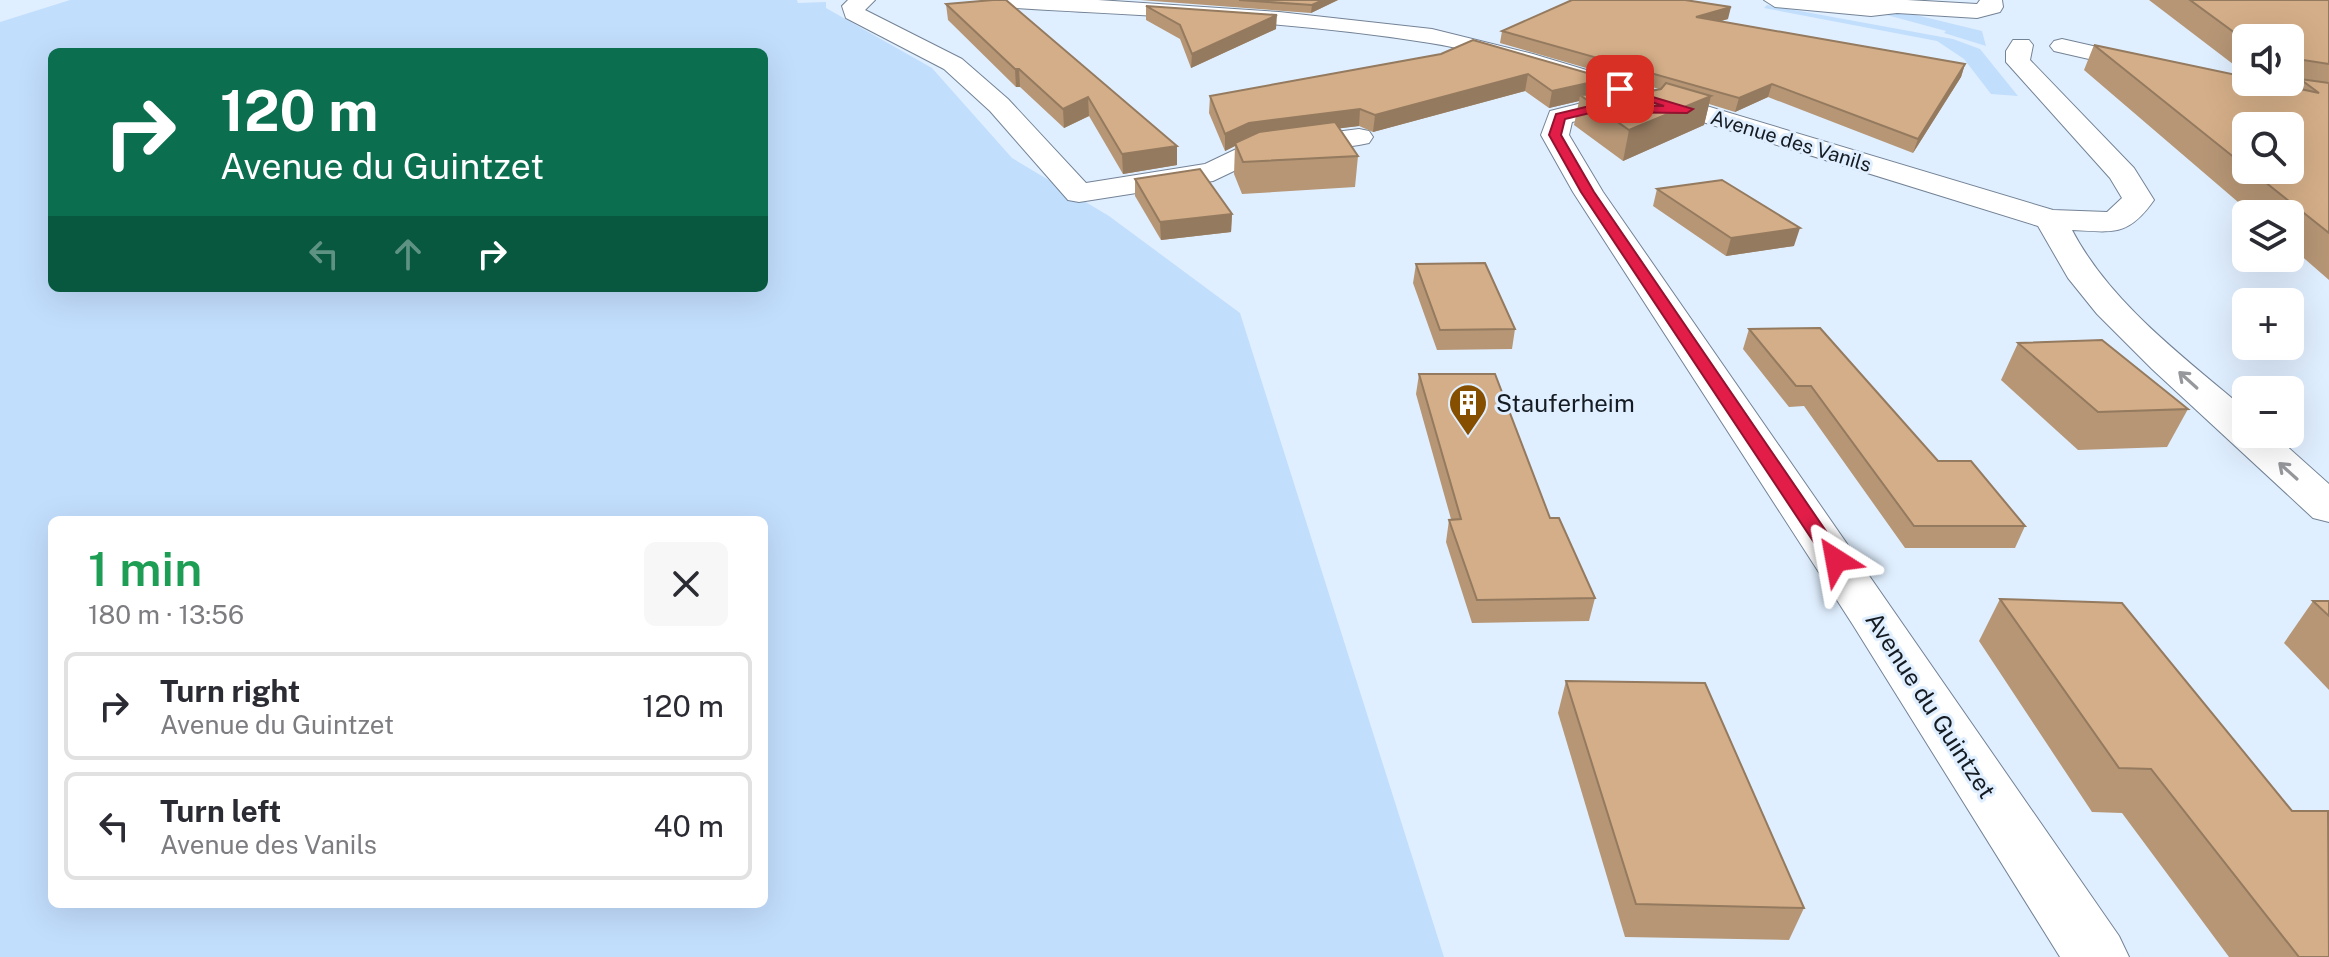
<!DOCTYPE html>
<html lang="en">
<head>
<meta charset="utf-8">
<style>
	:root { --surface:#fff; --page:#f7f7f7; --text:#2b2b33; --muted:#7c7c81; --line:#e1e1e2 }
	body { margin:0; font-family:"Public Sans",sans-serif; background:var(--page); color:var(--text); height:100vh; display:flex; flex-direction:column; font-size:30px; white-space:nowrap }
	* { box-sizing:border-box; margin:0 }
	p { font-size:26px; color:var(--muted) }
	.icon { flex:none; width:44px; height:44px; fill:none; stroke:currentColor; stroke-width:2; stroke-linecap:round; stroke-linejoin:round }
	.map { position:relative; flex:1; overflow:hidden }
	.side { position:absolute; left:48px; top:516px; width:720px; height:392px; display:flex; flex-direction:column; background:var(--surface); border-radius:12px; box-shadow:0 8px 32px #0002 }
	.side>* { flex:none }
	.guide { position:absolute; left:48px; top:48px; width:720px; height:244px; border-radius:12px; box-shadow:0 8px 32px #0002; background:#0b6e4f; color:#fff; overflow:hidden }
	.fabs { position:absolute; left:2232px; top:24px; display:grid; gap:16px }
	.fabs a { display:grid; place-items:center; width:72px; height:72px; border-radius:12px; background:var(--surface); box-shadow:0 8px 32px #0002; font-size:40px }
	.pin { position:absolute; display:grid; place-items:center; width:68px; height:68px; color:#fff; margin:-34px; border-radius:16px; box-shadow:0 4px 12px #0006 }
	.me { position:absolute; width:88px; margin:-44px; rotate:326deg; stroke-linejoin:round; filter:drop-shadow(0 0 6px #0008) }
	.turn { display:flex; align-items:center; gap:28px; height:168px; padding:0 40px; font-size:36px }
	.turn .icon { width:104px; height:104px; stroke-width:2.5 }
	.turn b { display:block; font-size:56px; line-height:68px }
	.lanes { display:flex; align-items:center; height:76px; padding:0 40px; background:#0003; justify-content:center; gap:40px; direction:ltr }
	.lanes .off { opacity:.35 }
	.round { display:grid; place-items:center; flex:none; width:84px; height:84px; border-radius:12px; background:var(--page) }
	.headline { display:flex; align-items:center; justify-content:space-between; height:136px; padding:0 40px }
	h1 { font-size:48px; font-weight:600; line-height:60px; color:#1e9e55 }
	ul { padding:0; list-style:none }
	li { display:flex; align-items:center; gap:24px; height:108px; margin:0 16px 12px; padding:0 24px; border:4px solid var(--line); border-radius:12px }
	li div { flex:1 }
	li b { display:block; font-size:30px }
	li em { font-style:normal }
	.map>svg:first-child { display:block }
	.green { fill:#c2defd; fill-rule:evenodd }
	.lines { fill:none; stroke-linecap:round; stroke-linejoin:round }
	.minor-casing { stroke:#738396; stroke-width:2 }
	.minor { fill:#fff; fill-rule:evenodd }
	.wall { fill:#b69675; fill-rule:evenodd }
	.shaded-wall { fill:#947a5f }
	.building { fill:#d4ae88; stroke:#947a5f; stroke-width:2 }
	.oneway { stroke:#96989c }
	.route { fill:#e11d48; stroke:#92132f; stroke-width:2 }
	.labels { text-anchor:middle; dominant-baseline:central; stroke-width:6; stroke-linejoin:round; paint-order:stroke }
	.far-street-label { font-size:20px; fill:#151b22; stroke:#e0efff }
	.poi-label { font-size:24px; fill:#151b22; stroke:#e0efff; text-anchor:start }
	.street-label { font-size:24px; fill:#151b22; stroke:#e0efff }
</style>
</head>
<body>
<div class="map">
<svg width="2329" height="957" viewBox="0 0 2329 957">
	<rect width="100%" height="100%" fill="#e0efff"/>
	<g class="green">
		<path d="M70,0H797L798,3L826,2V8L932,68L1012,158L1109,216L1240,313L1444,957H0V22ZM52,52H764V288H52ZM52,520H764V904H52Z"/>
		<polygon points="1767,5 1953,39 1980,49 2018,96 1991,94 1964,59 1937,41 1764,8"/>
		<polygon points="1893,13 1916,15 1982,31 1986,46 1944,33 1946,31 1883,14"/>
	</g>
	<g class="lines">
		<g class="minor-casing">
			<g id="minor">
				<polygon points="848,0 875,0 865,10 962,59 1008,99 1086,183 1205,164 1249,143 1359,129 1369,131 1373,137 1369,143 1359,145 1257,160 1213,181 1079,202 1068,200 990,111 944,69 846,18 842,6"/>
				<path d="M990,0H1098L1279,12L1432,29L1533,54L2053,210L2107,212L2122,198L2110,178L2006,62V51L2013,40H2029L2033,45L2030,60L2134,168L2154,200C2128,237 2113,232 2072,230C2111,304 2184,357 2246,410V434H2273L2329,484V522L2313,518L2152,369L2097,314L2068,278L2038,226L1648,105L1650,109L1646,115C1622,121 1597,115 1572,122L1569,135L1603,192L2119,936L2129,957H2060L1853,625L1573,192L1541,135L1550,111L1594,100L1634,101C1567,80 1499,54 1430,43C1288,20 1144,16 1001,7Z"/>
				<polygon points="1764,0 1907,0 1977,4 1980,0 2002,0 2003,7 2000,12 1977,18 1897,13 1871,16 1775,7"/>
				<polygon points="2062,39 2159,61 2162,66 2159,71 2150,73 2054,51 2050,46 2054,41"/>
			</g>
		</g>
		<use href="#minor" class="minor"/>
	</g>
	<g class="wall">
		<polygon points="1140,0 1338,0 1311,13"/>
		<path d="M2149,0H2329V280L2290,246V214H2252L2084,70L2094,45L2246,82H2290V38H2246V74ZM2246,126L2290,170H2246Z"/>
		<polygon points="946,4 1177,146 1177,165 1123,174 1089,116 1064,128 1020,87 1016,87 948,20"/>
		<polygon points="1146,6 1276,29 1191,68 1180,39 1146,20"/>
		<polygon points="1728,19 1720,21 1965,64 1961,77 1913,153 1768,97 1735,112 1709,104 1704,125 1623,161 1574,125 1579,101 1549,108 1525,91 1373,132 1359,126 1339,128 1358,156 1355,187 1242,194 1234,174 1235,146 1225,151 1209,113 1210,96 1441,54 1615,81 1613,93 1659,89 1500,43 1502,31"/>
		<polygon points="1135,179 1232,214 1231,232 1161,240 1135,196"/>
		<polygon points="1657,189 1794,246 1726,256 1653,206"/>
		<polygon points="1416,264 1515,329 1512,349 1437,350 1413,283"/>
		<polygon points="1749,329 1938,461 2025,526 2015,548 1905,548 1804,406 1789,407 1743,349"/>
		<polygon points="2018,343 2188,409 2167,447 2078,450 2001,380"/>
		<polygon points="1419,374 1550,518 1595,598 1589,621 1472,623 1446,542 1449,520 1451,519 1416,394"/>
		<polygon points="2000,599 2329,957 2229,957 2122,813 2092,812 1979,641"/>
		<polygon points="2313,601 2329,601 2329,690 2284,643"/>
		<polygon points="1566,681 1804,908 1789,940 1625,937 1558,713"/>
	</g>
	<g class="shaded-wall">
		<polygon points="1323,0 1338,0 1311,13 1312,5"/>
		<polygon points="1731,7 1728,19 1694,29 1696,17"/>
		<polygon points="1277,15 1276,29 1191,68 1192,54"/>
		<polygon points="1965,64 1961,77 1913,153 1918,139"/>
		<polygon points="1015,69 1019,69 1020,87 1016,87"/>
		<polygon points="1528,74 1525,91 1373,132 1375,115"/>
		<polygon points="1597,81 1593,97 1580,95 1579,101 1549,108 1552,91"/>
		<polygon points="1772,84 1768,97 1735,112 1739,98"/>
		<polygon points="1711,96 1704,125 1623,161 1629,130"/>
		<polygon points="1088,97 1089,116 1064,128 1063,109"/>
		<polygon points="1360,109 1359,126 1249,140 1235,143 1235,146 1225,151 1225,134 1249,123"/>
		<polygon points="1177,146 1177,165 1123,174 1122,154"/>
		<polygon points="1232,214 1231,232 1161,240 1160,222"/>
		<polygon points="1800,228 1794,246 1726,256 1731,238"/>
	</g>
	<g class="building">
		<polygon points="993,0 1006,0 1177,146 1122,154 1088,97 1063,109 1019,69 1015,69 946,4"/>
		<polygon points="1239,0 1323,0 1312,5"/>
		<polygon points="1572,0 1685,0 1731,7 1696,17 1965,64 1918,139 1772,84 1739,98 1502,31"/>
		<polygon points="2190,0 2329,0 2329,64 2290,58 2290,38 2246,38 2246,41"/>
		<polygon points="1146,6 1277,15 1192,54 1180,25"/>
		<polygon points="1473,40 1615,81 1597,81 1552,91 1528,74 1375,115 1360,109 1249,123 1225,134 1210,96 1441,54"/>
		<polygon points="2094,45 2246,77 2246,82 2268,82 2319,93 2300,79 2329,83 2329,233 2250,170 2290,170 2290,126 2246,126 2246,167"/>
		<polygon points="1666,83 1711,96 1629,130 1580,95 1651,91 1661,89"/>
		<polygon points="1335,122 1358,156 1243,162 1235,143 1259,132"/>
		<polygon points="1200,169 1232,214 1160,222 1135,179"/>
		<polygon points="1722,180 1800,228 1731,238 1657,189"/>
		<polygon points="1485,263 1515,329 1440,330 1416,264"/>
		<polygon points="1820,328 1938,461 1971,461 2025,526 1914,526 1811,386 1796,386 1749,329"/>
		<polygon points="2102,340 2188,409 2098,412 2018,343"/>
		<polygon points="1419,374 1495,374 1550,518 1559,518 1595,598 1477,600 1449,520 1461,519"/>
		<polygon points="2000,599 2122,603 2292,811 2328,811 2329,957 2299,957 2151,769 2119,768"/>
		<polygon points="2313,601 2329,601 2329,616"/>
		<polygon points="1566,681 1705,683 1804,908 1636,904"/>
	</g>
	<defs><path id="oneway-shaft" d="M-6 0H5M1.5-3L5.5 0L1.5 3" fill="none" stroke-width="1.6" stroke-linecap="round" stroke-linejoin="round" transform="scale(2)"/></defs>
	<g class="oneway">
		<use href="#oneway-shaft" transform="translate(2188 380) rotate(-138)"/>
		<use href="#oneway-shaft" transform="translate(2288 471) rotate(-138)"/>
	</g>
	<polygon class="route" points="1616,86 1693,109 1687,113 1594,112 1565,119 1561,135 1594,192 1843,556 1845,560 1843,565 1829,565 1581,192 1549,135 1556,114 1594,105 1664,106 1616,91"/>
	<defs>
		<g id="building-pin" transform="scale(2)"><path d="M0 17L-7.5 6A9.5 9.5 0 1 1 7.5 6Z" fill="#864f00" stroke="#e0efff"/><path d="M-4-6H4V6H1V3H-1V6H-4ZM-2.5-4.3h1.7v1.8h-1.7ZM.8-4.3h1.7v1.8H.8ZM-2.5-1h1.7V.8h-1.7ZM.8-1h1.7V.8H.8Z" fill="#fff"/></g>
	</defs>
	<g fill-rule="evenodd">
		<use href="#building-pin" x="1468" y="403"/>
	</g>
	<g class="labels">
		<g class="far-street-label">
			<text transform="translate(1791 141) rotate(17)">Avenue des Vanils</text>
		</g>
		<g class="poi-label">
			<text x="1496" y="403">Stauferheim</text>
		</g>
		<g class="street-label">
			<text transform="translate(1931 705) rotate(57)">Avenue du Guintzet</text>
		</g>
	</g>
</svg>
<div class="fabs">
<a><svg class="icon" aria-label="sound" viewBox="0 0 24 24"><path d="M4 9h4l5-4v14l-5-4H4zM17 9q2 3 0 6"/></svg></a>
<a><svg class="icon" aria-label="search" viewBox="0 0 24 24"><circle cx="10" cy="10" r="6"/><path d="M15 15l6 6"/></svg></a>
<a><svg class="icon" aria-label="layers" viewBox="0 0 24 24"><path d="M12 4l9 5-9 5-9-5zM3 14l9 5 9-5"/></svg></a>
<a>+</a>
<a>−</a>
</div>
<div class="pin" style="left:1620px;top:89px;background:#d93025"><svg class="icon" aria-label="arrive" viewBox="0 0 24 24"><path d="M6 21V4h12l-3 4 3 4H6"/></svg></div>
<svg class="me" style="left:1836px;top:560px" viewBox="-20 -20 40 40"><path d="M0-17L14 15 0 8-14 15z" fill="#e11d48" stroke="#fff" stroke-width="4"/></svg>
<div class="guide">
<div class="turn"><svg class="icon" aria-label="right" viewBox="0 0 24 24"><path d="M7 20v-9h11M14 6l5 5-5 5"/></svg><div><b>120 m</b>Avenue du Guintzet</div></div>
<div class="lanes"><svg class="icon off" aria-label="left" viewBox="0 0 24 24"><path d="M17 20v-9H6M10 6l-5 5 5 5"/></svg><svg class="icon off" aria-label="ahead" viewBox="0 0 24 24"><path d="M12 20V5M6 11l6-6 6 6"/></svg><svg class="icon" aria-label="right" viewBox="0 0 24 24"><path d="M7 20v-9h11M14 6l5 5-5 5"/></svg></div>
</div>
<section class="side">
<div class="headline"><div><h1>1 min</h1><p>180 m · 13:56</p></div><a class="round"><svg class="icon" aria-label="close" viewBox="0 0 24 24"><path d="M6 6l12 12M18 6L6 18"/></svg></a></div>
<ul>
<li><svg class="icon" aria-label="right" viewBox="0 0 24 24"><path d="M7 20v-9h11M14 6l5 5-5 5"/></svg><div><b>Turn right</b><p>Avenue du Guintzet</p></div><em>120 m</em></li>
<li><svg class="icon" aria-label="left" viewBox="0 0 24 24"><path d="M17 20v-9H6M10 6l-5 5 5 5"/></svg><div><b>Turn left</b><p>Avenue des Vanils</p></div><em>40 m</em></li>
</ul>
</section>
</div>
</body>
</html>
